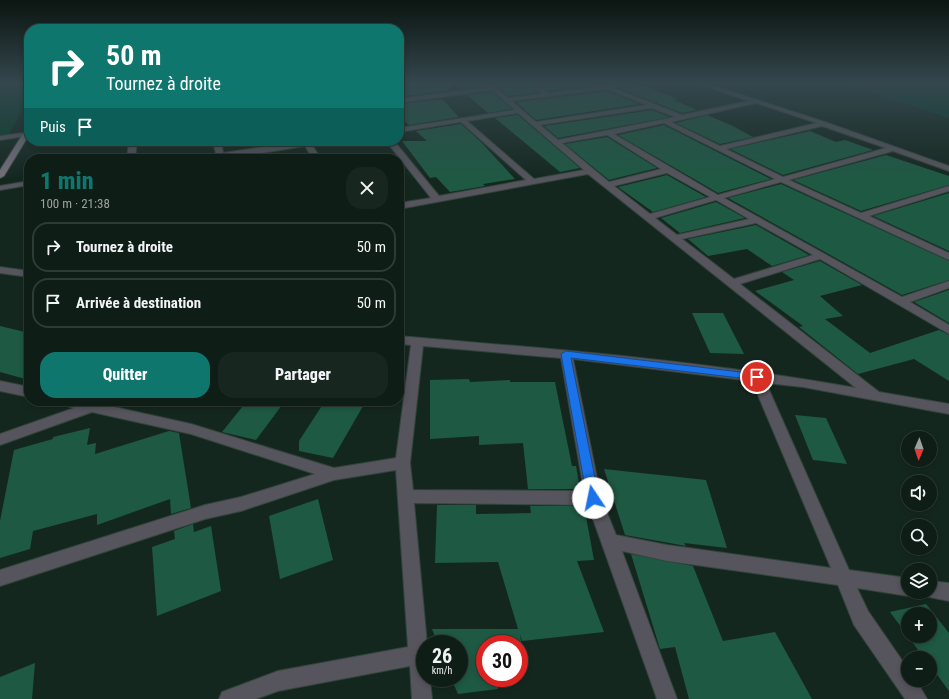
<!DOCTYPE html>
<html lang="fr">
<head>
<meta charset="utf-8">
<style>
	:root { --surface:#0f1d17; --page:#182620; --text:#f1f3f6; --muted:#9ba2a1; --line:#2f3b36; --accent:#0f766e }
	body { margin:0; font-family:"Roboto Condensed",sans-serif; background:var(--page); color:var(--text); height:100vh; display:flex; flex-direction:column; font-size:15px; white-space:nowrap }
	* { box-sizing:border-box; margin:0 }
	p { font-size:13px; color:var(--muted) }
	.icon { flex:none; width:22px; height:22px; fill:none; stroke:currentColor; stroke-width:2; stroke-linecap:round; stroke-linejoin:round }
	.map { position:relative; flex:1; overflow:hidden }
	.panel { position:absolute; left:24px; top:154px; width:380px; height:252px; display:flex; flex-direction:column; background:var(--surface); border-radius:16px; box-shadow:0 2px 6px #0003,0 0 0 1px var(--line) }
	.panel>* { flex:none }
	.guide { position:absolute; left:24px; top:24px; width:380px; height:122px; border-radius:16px; box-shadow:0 2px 6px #0003,0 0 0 1px var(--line); background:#0f766e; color:#fff; overflow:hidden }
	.needle { width:26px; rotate:182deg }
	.tools { position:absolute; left:901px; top:431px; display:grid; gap:8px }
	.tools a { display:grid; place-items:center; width:36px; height:36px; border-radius:50%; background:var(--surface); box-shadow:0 2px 6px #0003,0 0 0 1px var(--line); font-size:20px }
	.speed { position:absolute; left:416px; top:635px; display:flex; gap:8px; font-size:20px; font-weight:700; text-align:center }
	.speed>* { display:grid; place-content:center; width:52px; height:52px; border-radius:50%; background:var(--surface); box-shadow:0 2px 6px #0003,0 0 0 1px var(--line); line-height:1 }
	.speed small { font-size:10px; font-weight:400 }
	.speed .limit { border:6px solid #d22; background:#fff; color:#111 }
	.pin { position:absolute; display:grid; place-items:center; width:34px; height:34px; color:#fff; margin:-17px; border:2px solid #fff; border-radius:50%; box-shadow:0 1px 4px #0007 }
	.me { position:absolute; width:44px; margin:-22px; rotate:349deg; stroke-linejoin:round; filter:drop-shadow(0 0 3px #0008) }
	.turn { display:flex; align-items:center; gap:14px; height:84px; padding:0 16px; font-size:18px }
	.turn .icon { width:52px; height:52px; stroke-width:2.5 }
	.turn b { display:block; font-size:28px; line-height:34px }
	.then { display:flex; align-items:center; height:38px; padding:0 16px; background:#0003; gap:8px; font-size:15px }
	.round { display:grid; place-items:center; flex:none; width:42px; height:42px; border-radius:16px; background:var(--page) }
	.summary { display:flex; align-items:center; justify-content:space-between; height:68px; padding:0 16px }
	h1 { font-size:24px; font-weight:800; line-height:30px; color:var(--accent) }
	.cta { display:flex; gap:8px; margin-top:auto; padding:8px 16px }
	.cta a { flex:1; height:46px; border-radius:16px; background:var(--accent); color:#fff; font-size:16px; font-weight:800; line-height:46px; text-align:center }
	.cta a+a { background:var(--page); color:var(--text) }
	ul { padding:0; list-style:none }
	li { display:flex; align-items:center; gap:12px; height:50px; margin:0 8px 6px; padding:0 8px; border:2px solid var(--line); border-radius:16px }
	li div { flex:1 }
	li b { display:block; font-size:15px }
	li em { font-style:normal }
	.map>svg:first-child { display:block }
	.green { fill:#063d2b }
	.building { fill:#1e5943; fill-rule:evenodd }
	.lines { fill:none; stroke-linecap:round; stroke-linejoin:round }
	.minor-casing { stroke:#32443c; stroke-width:2 }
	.secondary-casing { stroke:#32443c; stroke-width:2 }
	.minor { fill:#56545c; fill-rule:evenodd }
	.secondary { fill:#746f7c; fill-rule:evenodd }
	.route { fill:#1a73e8; stroke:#114b97 }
</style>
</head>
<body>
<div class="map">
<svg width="949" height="699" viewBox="0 0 949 699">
	<rect width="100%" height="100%" fill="#14271f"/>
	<g class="green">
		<polygon points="0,82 29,82 29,96 9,134 0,135"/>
		<polygon points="839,82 949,82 949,118"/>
	</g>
	<g class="building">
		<polygon points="400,82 480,82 483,86 460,89 454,84 447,91 399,97 399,90 406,89"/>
		<polygon points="491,82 525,82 538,93 508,96"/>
		<polygon points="536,82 594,82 597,85 549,91"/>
		<polygon points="641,85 678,99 674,100 697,110 682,113 621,89"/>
		<polygon points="607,91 640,104 536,120 516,102"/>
		<polygon points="492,92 512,109 488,113 467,95"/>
		<polygon points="442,99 459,117 409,125 399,115 399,104"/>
		<polygon points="652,110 670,117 558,138 544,126"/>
		<polygon points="518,115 580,168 560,172 495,118"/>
		<polygon points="707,115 733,126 753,137 720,144 676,123"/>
		<polygon points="461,124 481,142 515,179 483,184 485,186 450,192 436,177 430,178 402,141 427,141 416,131"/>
		<polygon points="664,125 771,179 718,193 618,135"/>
		<polygon points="810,131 836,142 845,140 873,150 783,175 730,149"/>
		<polygon points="607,137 657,168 609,180 565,144"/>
		<polygon points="886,155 949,176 949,185 861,211 793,180"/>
		<polygon points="667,175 706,197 653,212 618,187"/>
		<polygon points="781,184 949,261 949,280 902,295 728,198"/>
		<polygon points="949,193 949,251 873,216"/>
		<polygon points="716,202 745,218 680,233 661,218"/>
		<polygon points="756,225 809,255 772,266 747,249 708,256 688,239"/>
		<polygon points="820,261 862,285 820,296 843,316 825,319 870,353 939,330 949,335 949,381 914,359 858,374 799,327 803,326 755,291 794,280 782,272"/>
		<polygon points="949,290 949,323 914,302"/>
		<polygon points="692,313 723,313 744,354 710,353"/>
		<polygon points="0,326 29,333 29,380 0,372"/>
		<polygon points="469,379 470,382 510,380 510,382 555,382 572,466 576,466 580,489 528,489 523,443 479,445 479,436 430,439 430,380"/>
		<polygon points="247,401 285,401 256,440 222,432"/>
		<polygon points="325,401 366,401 333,458 299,451 299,441"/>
		<polygon points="795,415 826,418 847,464 813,460"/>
		<polygon points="90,428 87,445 96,443 95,454 169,431 179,433 191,508 171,514 170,499 97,525 97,514 33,531 30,549 0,558 0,521 14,450 53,439 53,437"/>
		<polygon points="604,469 706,480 727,548 684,543 686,546 625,535"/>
		<polygon points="318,499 333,560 280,579 269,516"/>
		<polygon points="437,505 476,505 476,514 531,513 530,506 584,506 594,560 577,561 604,632 522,641 520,634 525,668 519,669 519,644 485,644 485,678 497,678 498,689 458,694 451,678 459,678 459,644 438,644 432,629 518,629 498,562 435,563"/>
		<polygon points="193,524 194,532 211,526 221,591 157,616 152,547 175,539 174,531"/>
		<polygon points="631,554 693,566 723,641 775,632 812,699 689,699 675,647 660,649"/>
		<path d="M926,604L949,633V691L930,665V658H924L890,612ZM908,614H930V636H908Z"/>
		<polygon points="35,663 32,699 0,699 0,677"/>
	</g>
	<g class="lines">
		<g class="minor-casing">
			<g id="minor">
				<path d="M481,82H488L508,98L542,94L526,82H533L549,93L627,82H646L614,88L682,115L749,101L693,82H702L825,122L949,166V171L893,151L789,180L861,213L949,186V191L869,216L949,253V260L781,182L724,198L902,297L949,281V288L910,302L949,325V334L820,259L740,284L879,392L949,404V414L803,387L766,383L849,570L908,578V592H915L908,596L857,588L868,611L908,669V680H916L927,699H905L854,625L838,585L667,561L622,551L677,699H657L588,505L414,503L427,644H425V678H430L432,699H412L410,666L278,691L256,699H219L222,692L278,671L408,647L396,470L334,480L241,511L205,519L0,586V570L205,505L241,497L315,474L191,434L92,412L0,445V434L74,408L60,404L58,401H87L191,424L334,468L396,458L411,345L399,344V336C552,349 705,361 856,388L588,174L399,209V203L431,198L386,141H394L439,196L526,180L461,122L399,132V128L515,110L492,90L399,103V99L487,87ZM607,89L646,105L536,122L512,101ZM756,103L817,123L720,146L671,122ZM652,108L675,117L558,140L540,125ZM518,113L584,170L534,179L467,121ZM664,123L775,179L718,195L614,134ZM822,126L886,148L783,177L726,149ZM607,135L661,169L609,182L562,143ZM667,173L710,197L650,214L614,186ZM716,200L749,219L677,235L655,218ZM756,223L813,255L734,279L682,239ZM423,346L561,358L584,491L413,490L410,463ZM573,359L752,381L831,568L667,545L616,535L601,498Z"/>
				<polygon points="24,133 27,135 26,136 0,140 0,136"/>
				<polygon points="129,141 137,141 135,159 127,159"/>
				<polygon points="213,141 221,141 223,153 302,141 326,141 312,145 321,159 313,159 305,146 224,159 195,159 216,154"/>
				<polygon points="29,181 29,185 0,190 0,186"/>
				<polygon points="0,267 29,271 29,277 0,273"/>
				<polygon points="0,381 29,387 29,397 0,391"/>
				<polygon points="930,581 949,583 949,601 924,596 922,592 930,592"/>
			</g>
		</g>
		<g class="secondary-casing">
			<polygon id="secondary" points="29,127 29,135 4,176 0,178 0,170 26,129"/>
		</g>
		<use href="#minor" class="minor"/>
		<use href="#secondary" class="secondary"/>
	</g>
	<linearGradient id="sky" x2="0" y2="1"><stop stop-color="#0b1511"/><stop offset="0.46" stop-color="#34474d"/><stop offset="1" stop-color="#34474d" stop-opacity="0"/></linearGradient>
	<rect width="949" height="180" fill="url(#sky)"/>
	<polygon class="route" points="566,351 757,374 762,377 757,380 571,358 599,498 597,501 593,503 589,501 587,498 561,354"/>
</svg>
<div class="tools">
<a><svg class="needle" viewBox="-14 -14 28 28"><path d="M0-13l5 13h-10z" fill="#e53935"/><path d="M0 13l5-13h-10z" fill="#9ba2a1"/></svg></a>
<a><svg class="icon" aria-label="sound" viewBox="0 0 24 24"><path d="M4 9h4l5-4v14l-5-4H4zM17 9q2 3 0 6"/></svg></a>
<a><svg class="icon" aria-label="search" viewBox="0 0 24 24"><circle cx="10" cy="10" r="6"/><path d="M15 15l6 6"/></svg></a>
<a><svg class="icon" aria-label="layers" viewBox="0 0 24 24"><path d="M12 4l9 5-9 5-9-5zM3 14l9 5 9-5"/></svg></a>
<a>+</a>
<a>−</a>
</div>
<div class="speed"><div>26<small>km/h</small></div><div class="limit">30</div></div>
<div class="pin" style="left:757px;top:377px;background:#d93025"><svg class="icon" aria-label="arrive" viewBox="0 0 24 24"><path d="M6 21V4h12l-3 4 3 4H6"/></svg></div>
<svg class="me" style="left:593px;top:498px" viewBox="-20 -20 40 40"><circle r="19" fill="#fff"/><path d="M0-13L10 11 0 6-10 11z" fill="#1a73e8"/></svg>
<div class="guide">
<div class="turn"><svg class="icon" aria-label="right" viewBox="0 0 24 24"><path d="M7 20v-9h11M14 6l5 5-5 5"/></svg><div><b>50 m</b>Tournez à droite</div></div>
<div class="then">Puis<svg class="icon" aria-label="arrive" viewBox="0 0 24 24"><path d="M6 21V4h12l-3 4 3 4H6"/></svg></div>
</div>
<section class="panel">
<div class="summary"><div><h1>1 min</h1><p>100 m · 21:38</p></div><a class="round"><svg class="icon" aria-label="close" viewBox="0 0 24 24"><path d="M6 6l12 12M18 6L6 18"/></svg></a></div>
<ul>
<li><svg class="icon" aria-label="right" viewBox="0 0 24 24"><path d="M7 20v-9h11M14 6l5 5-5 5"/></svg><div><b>Tournez à droite</b></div><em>50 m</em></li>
<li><svg class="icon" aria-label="arrive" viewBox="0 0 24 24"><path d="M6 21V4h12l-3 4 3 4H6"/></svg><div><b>Arrivée à destination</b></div><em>50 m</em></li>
</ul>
<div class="cta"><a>Quitter</a><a>Partager</a></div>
</section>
</div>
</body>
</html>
